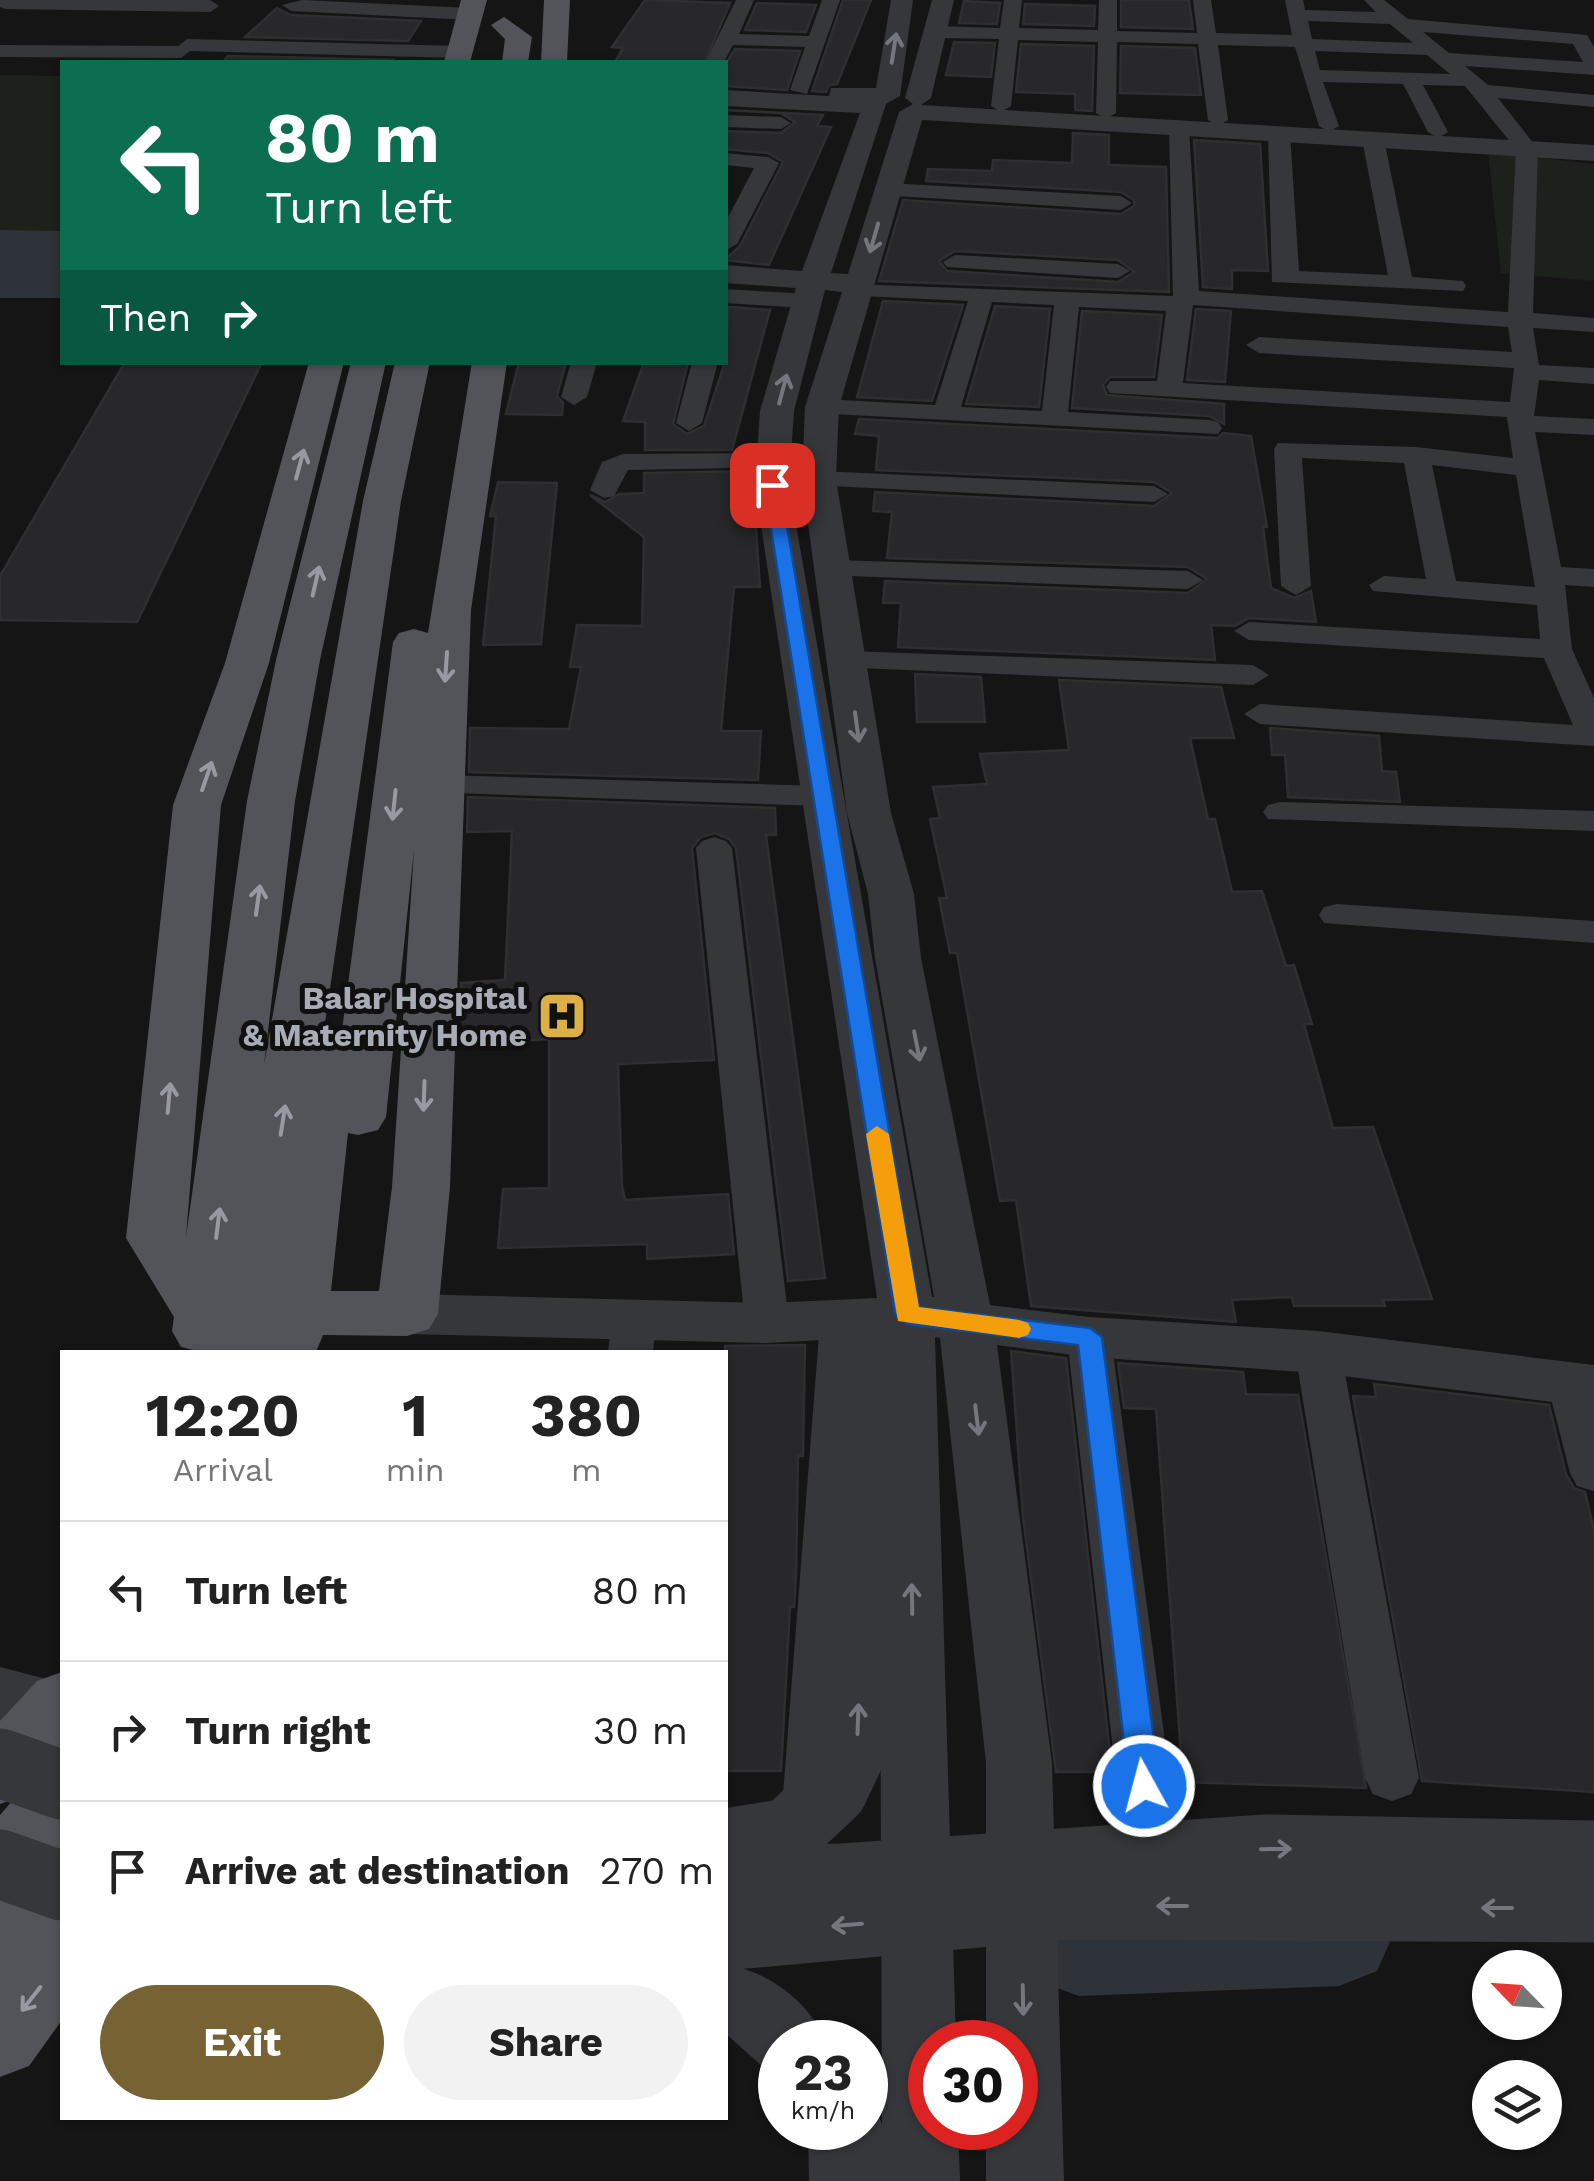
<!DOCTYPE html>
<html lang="en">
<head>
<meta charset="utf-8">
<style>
	:root { --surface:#fff; --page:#f2f2f2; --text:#222; --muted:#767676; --line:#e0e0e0; --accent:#766233 }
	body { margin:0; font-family:"Work Sans",sans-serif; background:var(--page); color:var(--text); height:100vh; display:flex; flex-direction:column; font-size:38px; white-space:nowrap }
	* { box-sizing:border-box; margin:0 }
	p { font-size:32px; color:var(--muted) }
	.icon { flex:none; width:55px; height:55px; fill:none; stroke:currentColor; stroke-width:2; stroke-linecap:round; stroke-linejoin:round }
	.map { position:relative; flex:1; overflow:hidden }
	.drawer { position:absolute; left:60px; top:1350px; width:668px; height:770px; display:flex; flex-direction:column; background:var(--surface); border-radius:0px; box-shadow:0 2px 8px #0004 }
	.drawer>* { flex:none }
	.top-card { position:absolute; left:60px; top:60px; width:668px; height:305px; border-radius:0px; box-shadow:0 2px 8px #0004; background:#0b6e4f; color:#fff; overflow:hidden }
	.needle { width:65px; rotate:295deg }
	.fabs { position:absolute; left:1472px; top:1950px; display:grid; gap:20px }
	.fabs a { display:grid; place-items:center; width:90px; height:90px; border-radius:50%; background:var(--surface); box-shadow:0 2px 8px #0004; font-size:50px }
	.speed { position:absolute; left:758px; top:2020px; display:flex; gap:20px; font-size:50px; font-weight:700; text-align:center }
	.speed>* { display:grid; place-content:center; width:130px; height:130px; border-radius:50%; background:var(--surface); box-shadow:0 2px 8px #0004; line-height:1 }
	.speed small { font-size:25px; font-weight:400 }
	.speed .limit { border:15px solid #d22; background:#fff; color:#111 }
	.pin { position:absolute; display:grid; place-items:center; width:85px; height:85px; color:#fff; margin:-42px; border-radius:20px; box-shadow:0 5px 15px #0006 }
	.me { position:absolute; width:110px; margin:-55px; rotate:353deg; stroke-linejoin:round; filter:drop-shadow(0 0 8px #0008) }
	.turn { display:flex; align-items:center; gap:35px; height:210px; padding:0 40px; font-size:45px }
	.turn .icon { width:130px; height:130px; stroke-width:2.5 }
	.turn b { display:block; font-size:70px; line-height:85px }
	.then { display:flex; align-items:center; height:95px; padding:0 40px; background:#0003; gap:20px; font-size:38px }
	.eta { display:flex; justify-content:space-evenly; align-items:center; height:170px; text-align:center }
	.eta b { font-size:60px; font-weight:700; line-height:70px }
	.primary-button { display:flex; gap:20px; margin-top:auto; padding:20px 40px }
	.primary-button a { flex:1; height:115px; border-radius:60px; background:var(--accent); color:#fff; font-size:40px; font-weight:700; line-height:115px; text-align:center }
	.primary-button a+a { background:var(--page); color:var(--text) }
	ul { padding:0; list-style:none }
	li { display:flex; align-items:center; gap:30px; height:140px; padding:0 40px; border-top:2px solid var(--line) }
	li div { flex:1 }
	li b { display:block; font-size:38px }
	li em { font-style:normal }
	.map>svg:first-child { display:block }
	.green { fill:#1c211c }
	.water { fill:#2d3339 }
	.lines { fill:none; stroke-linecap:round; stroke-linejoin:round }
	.river { fill:#2d3339; fill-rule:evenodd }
	.building { fill:#28282a; stroke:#2f2f32; stroke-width:2.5; fill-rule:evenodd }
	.minor { fill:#36373b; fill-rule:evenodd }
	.tertiary { fill:#36373b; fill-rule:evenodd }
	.primary { fill:#53545a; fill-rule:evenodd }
	.tertiary-bridge-far1 { stroke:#36373b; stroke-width:54 }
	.tertiary-bridge { stroke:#36373b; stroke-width:69 }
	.oneway { stroke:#75777e }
	.oneway2 { stroke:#979aa3 }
	.route { fill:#1a73e8; stroke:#114b97; stroke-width:2.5 }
	.slow { fill:#f59e0b }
	.labels { text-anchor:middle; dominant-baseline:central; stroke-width:10; stroke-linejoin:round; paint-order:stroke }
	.poi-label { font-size:32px; font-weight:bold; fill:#a8acb5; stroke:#101011; text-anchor:end }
</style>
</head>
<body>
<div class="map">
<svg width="1594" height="2181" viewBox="0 0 1594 2181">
	<rect width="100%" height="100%" fill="#151516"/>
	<g class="green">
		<polygon points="0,75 62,76 62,233 0,234"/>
		<polygon points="1488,152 1594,164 1594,281 1501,273"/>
	</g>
	<polygon class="water" points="0,230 62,231 62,298 0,298"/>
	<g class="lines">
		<polygon class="river" points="1339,1888 1377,1903 1392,1937 1377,1971 1339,1986 1079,1996 1041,1982 1026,1947 1041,1912 1079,1898"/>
	</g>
	<g class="building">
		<polygon points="645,0 730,3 705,62 615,62 623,48 612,47"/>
		<polygon points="843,0 871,0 837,84 829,85 826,92 812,91"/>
		<polygon points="1121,0 1189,0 1193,29 1121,27"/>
		<polygon points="964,1 1000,3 997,24 959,23"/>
		<polygon points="757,3 816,5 806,32 745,30"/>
		<polygon points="1025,4 1095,6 1094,26 1023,24"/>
		<polygon points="277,8 291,15 421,21 408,41 245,37"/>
		<polygon points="954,42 995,43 991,77 946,75"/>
		<polygon points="1021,44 1094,46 1092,111 1075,110 1075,94 1016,92"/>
		<polygon points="1121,46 1195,48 1201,95 1120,93"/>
		<polygon points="735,49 800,51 787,90 725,86 725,65"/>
		<polygon points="228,56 395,60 223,62"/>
		<polygon points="725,110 823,115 817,126 831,127 769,265 725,260 740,246 783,162 768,153 725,149 725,131 781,133 795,122 781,113"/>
		<path d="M1073,133L1109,135V165L1166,167L1169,292L879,281L903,200L1121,214L1134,206V200L1121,192L926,181L928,169L992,171L993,160L1072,163ZM955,251L1118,260L1134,272L1118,282L947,271L939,261Z"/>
		<polygon points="1194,140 1260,144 1268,271 1232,270 1232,289 1203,287"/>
		<polygon points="883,301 963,305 932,401 857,397"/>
		<polygon points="995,306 1050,309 1039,407 966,404"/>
		<polygon points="729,307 770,310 732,450 645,450 645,422 623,421 644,362 688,362 673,424 687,434 704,426 725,362"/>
		<polygon points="1196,309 1231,311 1225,382 1187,380"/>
		<polygon points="1082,311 1162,315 1154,377 1110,377 1103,385 1107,395 1224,404 1224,424 1209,416 1072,408"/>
		<polygon points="125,362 262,362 137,622 0,620 0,576"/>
		<polygon points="519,362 566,362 557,396 563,403 562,415 506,414"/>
		<polygon points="859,419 1218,438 1223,433 1251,436 1267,527 1263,527 1271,588 1294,598 1311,591 1316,622 1249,618 1235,626 1211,625 1215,660 898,647 901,603 883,603 885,581 1188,593 1207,579 1188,567 887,558 892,512 873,511 875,492 1154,506 1172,493 1154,482 876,470 879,436 855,434"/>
		<polygon points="752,471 760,587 734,587 721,731 761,731 758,780 469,772 470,728 569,729 581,667 570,667 577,625 642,626 644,537 590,495 605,502 619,494 644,493 644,473"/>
		<polygon points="498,482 557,483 541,644 483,645 496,516 490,516"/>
		<polygon points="915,674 981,677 985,722 917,722"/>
		<polygon points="1059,680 1221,687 1234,738 1190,738 1208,819 1215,819 1232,892 1262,891 1286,966 1294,965 1312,1024 1304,1024 1333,1128 1373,1127 1432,1299 1383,1300 1385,1306 1294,1306 1292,1297 1232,1300 1236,1322 1031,1306 1016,1200 1000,1201 957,953 950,953 939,898 947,898 930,819 940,818 933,787 987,784 980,754 1069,750"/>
		<polygon points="1270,728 1379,736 1382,771 1396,772 1400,802 1288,797 1285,755 1272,755"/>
		<polygon points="468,797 775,808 776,835 766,835 825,1278 788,1281 736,848 729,839 715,833 701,837 692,848 714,1060 618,1064 622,1186 625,1200 728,1194 734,1254 647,1259 647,1244 498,1248 503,1189 549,1188 549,1039 459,1045 461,983 505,980 512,831 467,832"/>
		<polygon points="805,1345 803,1456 798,1456 796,1575 794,1607 790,1607 781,1771 725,1771 725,1346"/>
		<polygon points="1011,1351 1066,1358 1112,1772 1056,1772 1023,1517"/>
		<polygon points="1118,1363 1243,1372 1246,1394 1298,1395 1366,1788 1183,1782 1156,1409 1124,1408"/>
		<polygon points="1374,1384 1549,1405 1566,1474 1574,1488 1585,1492 1594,1530 1594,1792 1422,1781 1353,1396 1376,1397"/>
	</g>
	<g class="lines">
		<g class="minor">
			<polygon points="0,0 210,0 219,6 210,12 5,9 0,7"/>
			<polygon points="302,0 470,8 479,14 470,20 291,11 282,5"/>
			<polygon points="736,0 754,0 739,34 809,36 822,0 840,0 807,94 790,90 805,47 733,45 724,62 710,62 707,59"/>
			<path d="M1004,0H1022L1019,28L1098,30L1099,0H1117V31L1197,33L1193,0H1211L1216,33L1292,35L1285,0H1303L1305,10L1376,12L1364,0H1384L1408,19L1587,35L1594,47V75L1465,66L1488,85L1594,95V107L1498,98L1538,149L1533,313L1594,318V332L1533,328L1539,365L1594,368V384L1539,380L1534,416L1594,419V435L1535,432L1561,567L1594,569V587L1565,585L1572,649L1594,698V746L1260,724L1244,714L1260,704L1573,725L1544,658L1249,640L1234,631L1249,622L1540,639L1537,605L1373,591L1369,585L1384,576L1426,579L1404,463L1302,458L1311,586L1296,595L1281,586L1274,449L1278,443L1416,447L1513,458L1507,417L1110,393L1106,387L1110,381H1157L1166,311L1079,307L1068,412L1209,420L1218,422L1222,428L1218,434L813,413L809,407L822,399L935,405L968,301L861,296L852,294L849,289L852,284L1173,296L1169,128L1179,122L1189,128L1199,291L1508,312L1516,149L1465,86L1423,85L1448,132L1438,138L1428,132L1403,84L1323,82L1339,126L1329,132L1319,126L1295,47L1218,45L1228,120L1218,126L1208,120L1198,44L1117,42L1116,113L1106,119L1096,113L1098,42L1018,40L1011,106L1001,112L991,106L999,39L936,38L926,32L936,26L1000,28ZM1308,21L1390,24L1413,43L1312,39ZM1423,32L1573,44L1583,62L1449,53ZM1315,51L1427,55L1450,74L1320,70ZM992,302L1054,305L1042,411L961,407ZM1193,305L1508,327L1512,352L1259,337L1246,345L1259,353L1514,368L1510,402L1183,383ZM1432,465L1516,475L1535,587L1456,581Z"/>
			<polygon points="187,39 460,46 470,52 460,58 190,51 181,58 0,57 0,45 178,46"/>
			<polygon points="725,115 781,117 791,123 781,129 725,127"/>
			<polygon points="1279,127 1290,133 1299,271 1388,275 1362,139 1373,133 1384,139 1412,277 1463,281 1466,286 1463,291 1272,282 1268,133"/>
			<polygon points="725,153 768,157 779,163 737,244 725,251 725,223 754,168 725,165"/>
			<polygon points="887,183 1121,196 1132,203 1121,210 879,195 876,190"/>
			<polygon points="955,255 1118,264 1130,271 1118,278 947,267 943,262"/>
			<polygon points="725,289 807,294 819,301 807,308 725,303"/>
			<polygon points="571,362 597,362 587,397 574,405 561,397"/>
			<polygon points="692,362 718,362 702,423 689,431 676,423"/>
			<polygon points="774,453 788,461 784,467 628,470 614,496 604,498 590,490 602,462 623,454"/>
			<polygon points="819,471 1154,486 1168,494 1154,502 809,485 805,479 809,473"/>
			<polygon points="833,560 1188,571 1203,580 1188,589 823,575 818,569 823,563"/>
			<polygon points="847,651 1253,665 1269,675 1253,685 836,667 831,660"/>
			<polygon points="438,775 821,786 833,789 838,796 833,803 821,806 426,792 421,785 426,778"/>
			<polygon points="1280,802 1594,811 1594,831 1268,819 1263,812 1268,805"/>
			<polygon points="714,837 726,841 732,848 789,1323 783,1334 767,1339 751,1334 745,1323 696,848 702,841"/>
			<polygon points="1337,904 1594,921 1594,943 1324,923 1319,915 1324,907"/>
			<polygon points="634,1303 650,1308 656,1319 653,1352 608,1352 612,1319 618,1308"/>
			<polygon points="842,1306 858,1311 864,1322 836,1807 828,1824 809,1831 790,1824 782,1807 820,1322 826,1311"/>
			<polygon points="1089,1321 1105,1326 1111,1337 1171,1786 1163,1802 1144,1809 1125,1802 1117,1786 1067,1337 1073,1326"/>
			<polygon points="1318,1336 1334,1340 1341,1352 1419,1778 1411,1794 1392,1801 1373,1794 1365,1778 1295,1352 1302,1340"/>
			<polygon points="1570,1366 1586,1371 1594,1387 1594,1491 1577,1486 1570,1473 1547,1383 1554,1371"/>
		</g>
		<g class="tertiary">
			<path d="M891,0H913L900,96L886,104L831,273L848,274L899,112L913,104L905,98L932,0H954L931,98L921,105L1594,145V161L922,120L839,407L836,479L891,813L914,894L921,958L990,1305L1089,1317L1318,1331L1594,1365V1407L1318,1373L1089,1357L997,1345L1052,1763L1064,2181H986V2128H1015V2042H986V1763L940,1338L935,1337L956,2042H930V2128H958L960,2181H809L808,2128H865V2099L873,2102L882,2124L879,1337L767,1343L407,1334L387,1328L379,1314L387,1300L407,1294L767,1303L877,1298L755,485L760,411L796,288L725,283V265L802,271L860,113L725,106V90L829,96L831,88H876ZM825,290L842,292L805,407L802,479L847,813L868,894L875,958L934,1297H932L789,485L794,411Z"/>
			<polygon points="0,1667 62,1683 62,1737 0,1721"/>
			<path d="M725,1965C768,1970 810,2003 826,2042H780V2073L763,2067L725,2033Z"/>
		</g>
		<g class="primary">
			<polygon points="461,0 487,0 470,62 444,62"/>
			<polygon points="544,0 570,0 567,62 541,62"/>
			<polygon points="504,17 532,37 528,62 502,62 505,39 491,25"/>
			<path d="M309,362H344L269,663L221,805L186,1237L247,801L276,660L351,362H386L320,660L295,801L264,1065L363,501L395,362H430L401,501L323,1037L341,1038L393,642L399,633L414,629L428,633L472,362H507L471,610L450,1187L438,1314L429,1329L407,1336L323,1335L316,1352H201L181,1347L172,1331L174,1317L126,1238L173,805L225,663ZM414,850L392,1187L379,1291H331L348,1133L358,1135L378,1130L386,1117Z"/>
			<polygon points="62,1672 62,1752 48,1769 62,1764 62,2020 29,2066 0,2077 0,1815 14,1799 0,1804 0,1721 37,1681"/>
		</g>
		<polyline class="tertiary-bridge-far1" points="864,1514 870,1345"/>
		<g class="tertiary-bridge">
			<polyline points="0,1763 62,1785"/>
			<polyline points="725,1843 788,1833 833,1791 857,1740 865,1512"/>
			<polyline points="0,1864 62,1886"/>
			<polyline points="725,1879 842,1878 1266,1849 1594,1855"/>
			<polyline points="725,1936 1065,1905 1594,1908"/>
		</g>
	</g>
	<defs><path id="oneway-shaft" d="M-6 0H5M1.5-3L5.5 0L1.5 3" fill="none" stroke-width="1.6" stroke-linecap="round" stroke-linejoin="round" transform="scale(2.5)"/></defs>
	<g class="oneway">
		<use href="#oneway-shaft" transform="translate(894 48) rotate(-81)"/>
		<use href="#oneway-shaft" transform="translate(874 238) rotate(106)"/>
		<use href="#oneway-shaft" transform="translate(783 389) rotate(-75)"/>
		<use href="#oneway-shaft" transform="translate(857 727) rotate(82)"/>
		<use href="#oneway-shaft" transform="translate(917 1046) rotate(79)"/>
		<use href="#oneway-shaft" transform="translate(977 1420) rotate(83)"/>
		<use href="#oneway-shaft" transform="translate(912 1599) rotate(-91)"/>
		<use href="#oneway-shaft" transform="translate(858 1719) rotate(-88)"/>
		<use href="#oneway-shaft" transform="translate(1276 1849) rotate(-1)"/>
		<use href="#oneway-shaft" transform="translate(1172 1906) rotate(-180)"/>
		<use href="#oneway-shaft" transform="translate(1497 1908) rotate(-180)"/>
		<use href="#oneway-shaft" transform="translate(847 1925) rotate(175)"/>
		<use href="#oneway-shaft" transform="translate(1023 2000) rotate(89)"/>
	</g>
	<g class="oneway2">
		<use href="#oneway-shaft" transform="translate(300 464) rotate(-75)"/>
		<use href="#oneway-shaft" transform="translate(316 581) rotate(-77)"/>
		<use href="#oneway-shaft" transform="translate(446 667) rotate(94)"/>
		<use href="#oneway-shaft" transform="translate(207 776) rotate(-71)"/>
		<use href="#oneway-shaft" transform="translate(394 805) rotate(96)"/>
		<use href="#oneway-shaft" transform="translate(258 900) rotate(-82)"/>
		<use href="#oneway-shaft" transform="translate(424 1096) rotate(92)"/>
		<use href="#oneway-shaft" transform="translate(169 1098) rotate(-85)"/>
		<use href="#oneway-shaft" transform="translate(283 1120) rotate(-81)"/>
		<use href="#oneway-shaft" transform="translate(218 1223) rotate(-83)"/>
		<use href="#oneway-shaft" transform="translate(31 1999) rotate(128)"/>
	</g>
	<polygon class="route" points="772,480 780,485 919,1307 1090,1328 1102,1337 1160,1786 1155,1796 1144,1799 1134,1796 1129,1786 1078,1345 907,1324 895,1314 764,485"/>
	<polygon class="slow" points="877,1126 889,1134 919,1307 1019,1320 1028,1323 1031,1329 1028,1335 1019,1338 898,1321 866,1134"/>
	<defs>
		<g id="hospital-square" transform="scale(2.5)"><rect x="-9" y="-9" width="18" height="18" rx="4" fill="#dcb047" stroke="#101011"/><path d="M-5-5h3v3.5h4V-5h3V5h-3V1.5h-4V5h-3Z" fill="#111"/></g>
	</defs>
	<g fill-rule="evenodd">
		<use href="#hospital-square" x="562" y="1016"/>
	</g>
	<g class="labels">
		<g class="poi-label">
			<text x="527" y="998">Balar Hospital<tspan x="527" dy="37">&amp; Maternity Home</tspan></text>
		</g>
	</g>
</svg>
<div class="fabs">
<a><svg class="needle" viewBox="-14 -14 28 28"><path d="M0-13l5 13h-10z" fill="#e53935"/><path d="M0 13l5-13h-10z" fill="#767676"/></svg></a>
<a><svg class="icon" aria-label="layers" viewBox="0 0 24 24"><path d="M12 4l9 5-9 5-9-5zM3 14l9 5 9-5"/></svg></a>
</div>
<div class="speed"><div>23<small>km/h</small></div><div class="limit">30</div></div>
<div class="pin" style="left:772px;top:485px;background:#d93025"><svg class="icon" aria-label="arrive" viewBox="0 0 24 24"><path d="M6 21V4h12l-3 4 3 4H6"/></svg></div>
<svg class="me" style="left:1144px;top:1786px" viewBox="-20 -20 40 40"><circle r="17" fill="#1a73e8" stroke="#fff" stroke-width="3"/><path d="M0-11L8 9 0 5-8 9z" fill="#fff"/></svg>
<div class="top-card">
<div class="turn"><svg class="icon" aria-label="left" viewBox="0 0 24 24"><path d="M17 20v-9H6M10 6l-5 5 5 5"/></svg><div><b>80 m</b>Turn left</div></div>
<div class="then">Then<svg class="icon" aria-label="right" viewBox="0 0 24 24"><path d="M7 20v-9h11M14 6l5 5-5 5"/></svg></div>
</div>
<section class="drawer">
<div class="eta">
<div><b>12:20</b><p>Arrival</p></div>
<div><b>1</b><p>min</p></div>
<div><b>380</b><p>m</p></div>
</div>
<ul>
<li><svg class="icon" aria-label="left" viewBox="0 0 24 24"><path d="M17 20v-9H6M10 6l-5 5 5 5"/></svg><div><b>Turn left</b></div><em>80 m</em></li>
<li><svg class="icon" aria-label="right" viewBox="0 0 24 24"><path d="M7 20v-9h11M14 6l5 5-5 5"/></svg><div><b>Turn right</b></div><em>30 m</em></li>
<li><svg class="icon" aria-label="arrive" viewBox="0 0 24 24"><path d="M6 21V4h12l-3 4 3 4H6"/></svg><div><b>Arrive at destination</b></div><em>270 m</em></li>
</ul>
<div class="primary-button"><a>Exit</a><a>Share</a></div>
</section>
</div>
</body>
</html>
